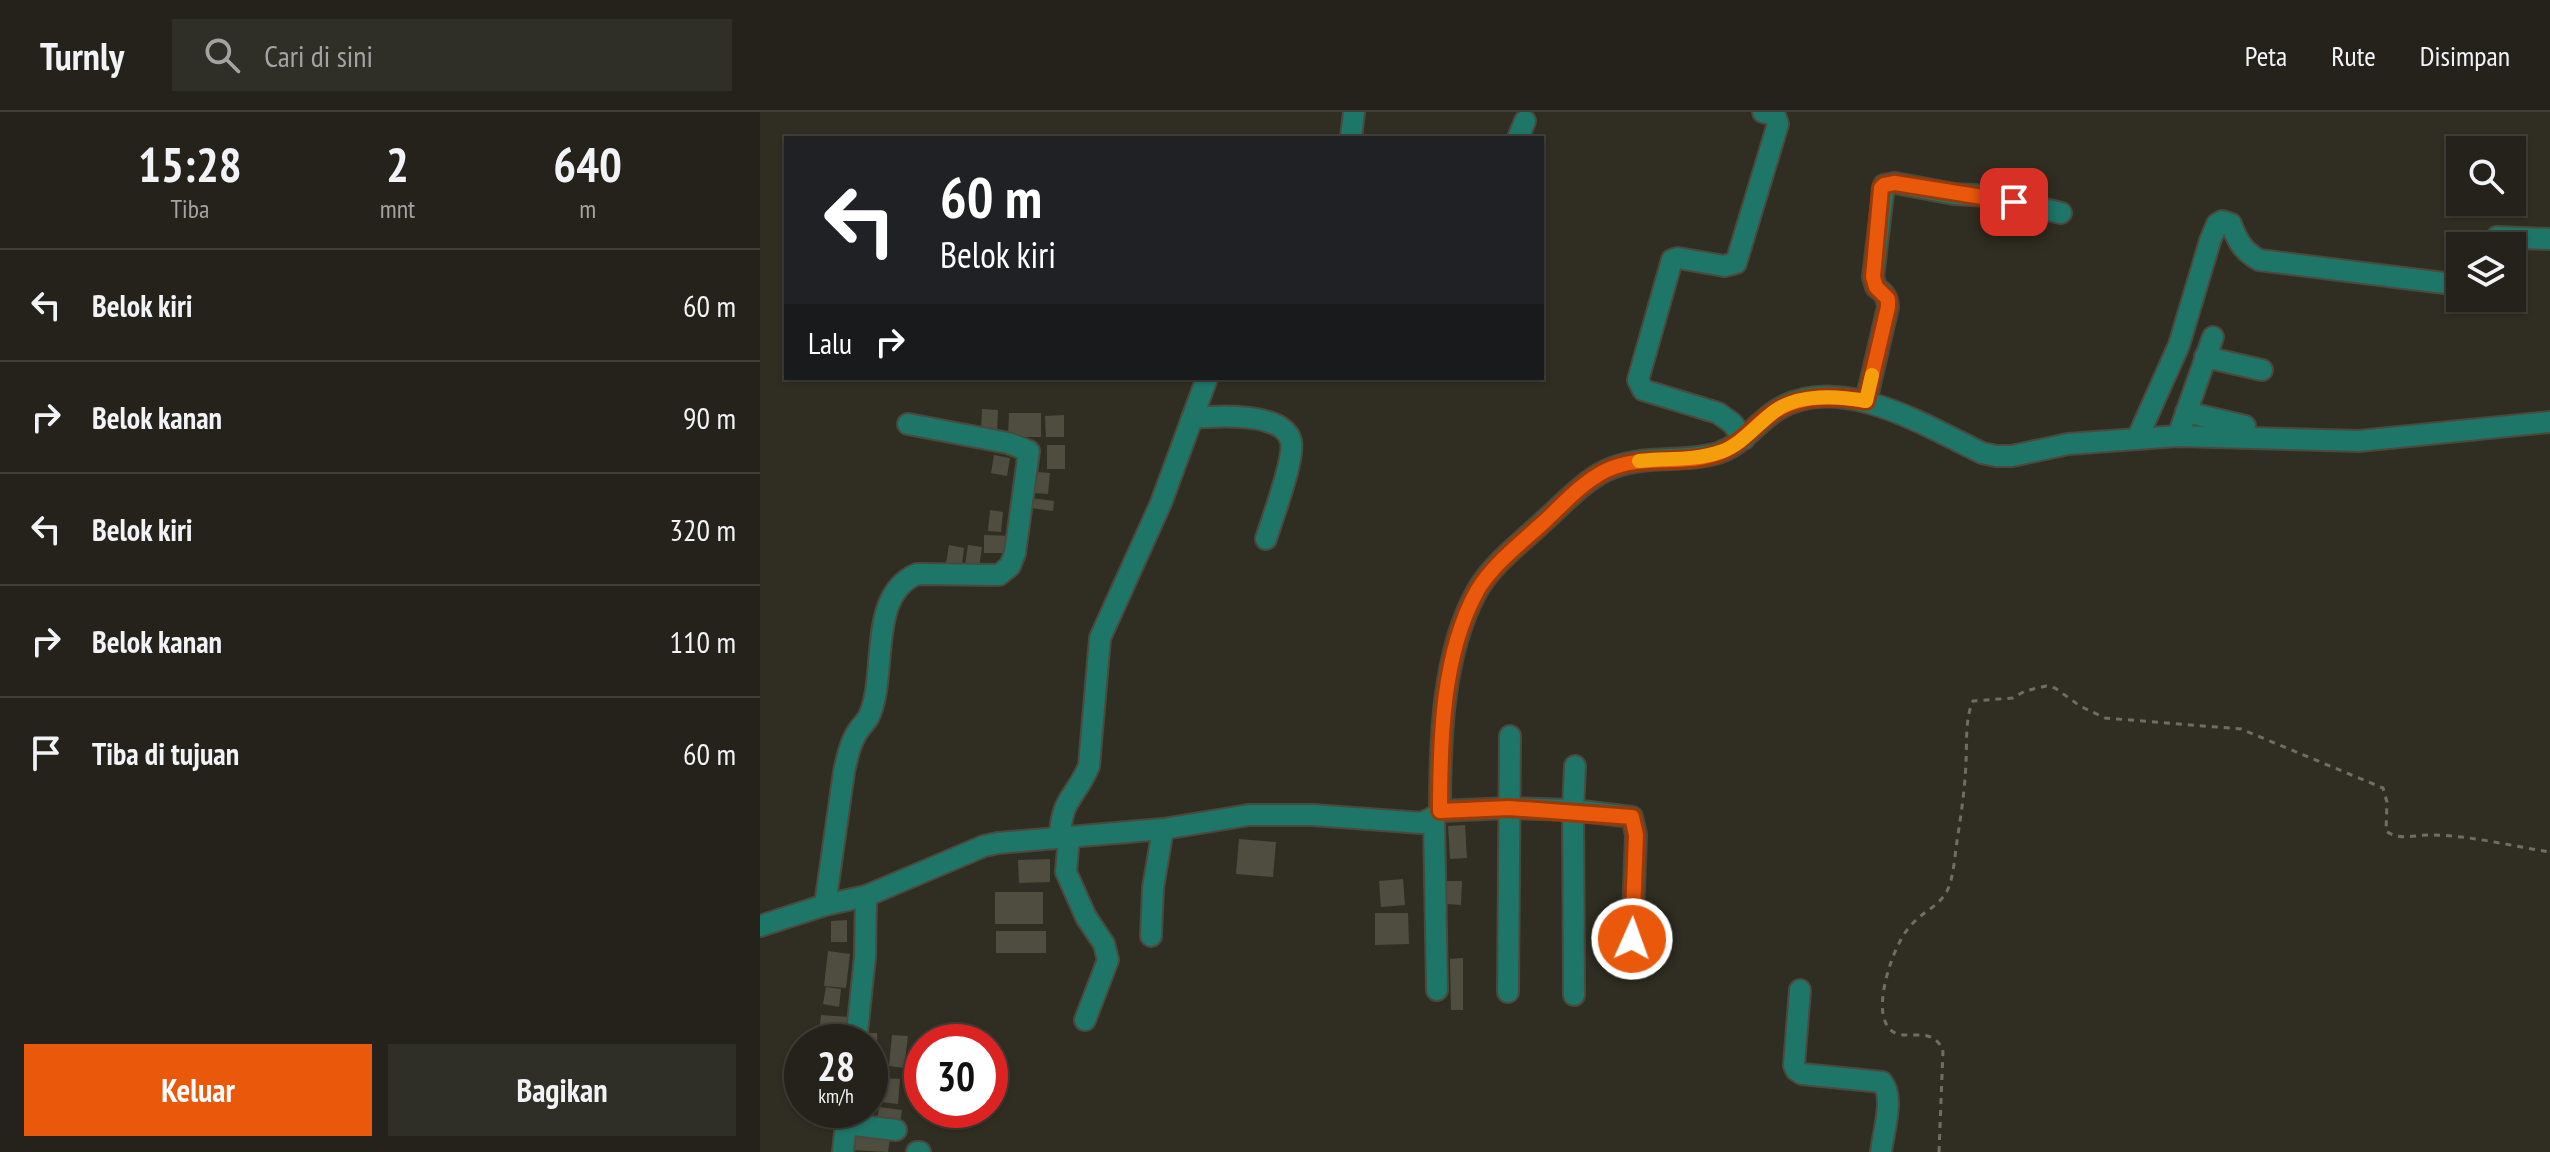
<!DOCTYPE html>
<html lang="id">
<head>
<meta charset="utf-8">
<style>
	:root { --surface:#24221a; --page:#302f27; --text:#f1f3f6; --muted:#a3a4a2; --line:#413f39; --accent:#ea580c }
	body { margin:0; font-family:"PT Sans Narrow",sans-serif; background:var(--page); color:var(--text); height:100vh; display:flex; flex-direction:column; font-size:30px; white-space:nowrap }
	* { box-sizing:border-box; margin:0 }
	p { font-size:26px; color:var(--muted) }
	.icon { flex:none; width:44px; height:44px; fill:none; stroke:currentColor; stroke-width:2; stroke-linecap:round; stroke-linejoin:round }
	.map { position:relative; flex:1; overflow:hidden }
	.side { display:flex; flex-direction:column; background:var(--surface); width:760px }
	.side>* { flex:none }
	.hud { position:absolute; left:24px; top:24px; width:760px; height:244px; border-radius:0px; box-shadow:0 2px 6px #0004,0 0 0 2px var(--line); background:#202124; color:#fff; overflow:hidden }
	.controls { position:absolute; left:1686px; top:24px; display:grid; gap:16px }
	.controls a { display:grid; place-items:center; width:80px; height:80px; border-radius:0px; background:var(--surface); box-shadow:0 2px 6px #0004,0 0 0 2px var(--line); font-size:40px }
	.speed { position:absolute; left:24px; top:912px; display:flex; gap:16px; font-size:40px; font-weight:700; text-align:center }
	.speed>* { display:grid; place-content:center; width:104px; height:104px; border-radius:50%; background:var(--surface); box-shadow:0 2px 6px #0004,0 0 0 2px var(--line); line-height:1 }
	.speed small { font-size:20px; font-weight:400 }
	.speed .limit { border:12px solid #d22; background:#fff; color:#111 }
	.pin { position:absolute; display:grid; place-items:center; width:68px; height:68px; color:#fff; margin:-34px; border-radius:16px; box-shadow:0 4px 12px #0006 }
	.me { position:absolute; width:88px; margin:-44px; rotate:2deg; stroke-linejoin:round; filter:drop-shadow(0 0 6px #0008) }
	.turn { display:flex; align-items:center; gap:28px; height:168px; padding:0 24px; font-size:36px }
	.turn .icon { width:104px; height:104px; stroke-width:2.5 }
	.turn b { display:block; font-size:56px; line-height:68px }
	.then { display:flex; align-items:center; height:76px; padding:0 24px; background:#0003; gap:16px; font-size:30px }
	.eta { display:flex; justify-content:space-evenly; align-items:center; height:136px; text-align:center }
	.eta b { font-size:48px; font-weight:600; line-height:56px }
	.cta { display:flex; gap:16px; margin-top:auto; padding:16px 24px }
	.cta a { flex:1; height:92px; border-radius:0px; background:var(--accent); color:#fff; font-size:32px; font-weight:600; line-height:92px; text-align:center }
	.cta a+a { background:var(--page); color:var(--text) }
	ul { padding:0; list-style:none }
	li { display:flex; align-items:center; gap:24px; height:112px; padding:0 24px; border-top:2px solid var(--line) }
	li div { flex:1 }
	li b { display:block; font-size:30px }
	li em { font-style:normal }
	header { display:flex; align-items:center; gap:48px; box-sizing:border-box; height:112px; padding:0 40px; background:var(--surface); border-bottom:2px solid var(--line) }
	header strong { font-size:38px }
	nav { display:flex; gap:44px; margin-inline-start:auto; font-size:28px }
	.search { width:560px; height:72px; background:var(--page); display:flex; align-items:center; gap:20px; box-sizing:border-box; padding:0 28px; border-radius:0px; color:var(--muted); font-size:30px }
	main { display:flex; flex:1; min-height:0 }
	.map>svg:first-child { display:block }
	.building { fill:#4f4d40 }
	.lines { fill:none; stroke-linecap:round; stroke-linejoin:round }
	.minor-casing { stroke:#4b493e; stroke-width:24 }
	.path { stroke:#706e63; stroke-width:3; stroke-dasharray:6 6; stroke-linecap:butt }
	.minor { stroke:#1e7668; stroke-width:20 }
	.route-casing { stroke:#983908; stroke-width:20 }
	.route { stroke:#ea580c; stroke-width:14 }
	.slow { stroke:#f59e0b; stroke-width:14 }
</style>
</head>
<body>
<header>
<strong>Turnly</strong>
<div class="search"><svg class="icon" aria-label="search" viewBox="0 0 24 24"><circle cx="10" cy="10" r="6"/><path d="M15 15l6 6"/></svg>Cari di sini</div>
<nav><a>Peta</a><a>Rute</a><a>Disimpan</a></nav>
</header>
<main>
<section class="side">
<div class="eta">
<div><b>15:28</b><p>Tiba</p></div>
<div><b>2</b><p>mnt</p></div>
<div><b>640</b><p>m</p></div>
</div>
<ul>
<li><svg class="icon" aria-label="left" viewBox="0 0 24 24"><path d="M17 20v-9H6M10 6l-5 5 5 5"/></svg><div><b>Belok kiri</b></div><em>60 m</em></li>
<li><svg class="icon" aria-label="right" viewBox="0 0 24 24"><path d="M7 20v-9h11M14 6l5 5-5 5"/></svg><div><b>Belok kanan</b></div><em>90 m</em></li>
<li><svg class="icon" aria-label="left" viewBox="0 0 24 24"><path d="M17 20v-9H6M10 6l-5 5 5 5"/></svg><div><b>Belok kiri</b></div><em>320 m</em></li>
<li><svg class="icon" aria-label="right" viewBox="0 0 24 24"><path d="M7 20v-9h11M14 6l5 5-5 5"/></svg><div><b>Belok kanan</b></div><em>110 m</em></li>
<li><svg class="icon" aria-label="arrive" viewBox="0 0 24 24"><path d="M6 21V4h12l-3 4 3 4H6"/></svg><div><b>Tiba di tujuan</b></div><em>60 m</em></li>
</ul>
<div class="cta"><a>Keluar</a><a>Bagikan</a></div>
</section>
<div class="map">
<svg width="1790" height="1040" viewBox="0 0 1790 1040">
	<rect width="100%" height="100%" fill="#302e22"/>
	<g class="building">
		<polygon points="222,297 238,298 237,322 221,321"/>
		<polygon points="249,301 281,301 281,325 248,325"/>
		<polygon points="304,303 304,325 286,325 285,304"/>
		<rect x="287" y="333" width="18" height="24"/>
		<polygon points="234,343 250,346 247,364 231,361"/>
		<polygon points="276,360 290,361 288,382 274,381"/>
		<polygon points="271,386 294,389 293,399 270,396"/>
		<polygon points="230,398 243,400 241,420 228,419"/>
		<polygon points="224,423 252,424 252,441 224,441"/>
		<polygon points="189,433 204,436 202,453 186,451"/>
		<polygon points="208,433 222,435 219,456 205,454"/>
		<polygon points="705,713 707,746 690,747 688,714"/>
		<polygon points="479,727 516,730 513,765 476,762"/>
		<polygon points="290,747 290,770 259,771 258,748"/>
		<polygon points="643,767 645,793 621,795 619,769"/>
		<polygon points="686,769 702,769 701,793 685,792"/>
		<rect x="235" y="780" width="48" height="32"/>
		<polygon points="615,801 648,801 649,832 615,833"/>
		<polygon points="87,808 87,830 71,830 71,809"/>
		<rect x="236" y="819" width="50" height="22"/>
		<polygon points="68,839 90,842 86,876 64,874"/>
		<polygon points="703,846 703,898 691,898 690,847"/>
		<polygon points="66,875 81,877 79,895 63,892"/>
		<polygon points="61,903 89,905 87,926 59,924"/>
		<polygon points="105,921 117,921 118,951 110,952 110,930 105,930"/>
		<polygon points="132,923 148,924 144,956 129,954"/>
		<polygon points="110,959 116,960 112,983 110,983"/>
		<polygon points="124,966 140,967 138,992 121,990"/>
		<polygon points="119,995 142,998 140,1012 117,1009"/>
		<polygon points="54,998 79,998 77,1013 52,1009"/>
		<polygon points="94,1020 130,1026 128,1040 91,1038"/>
	</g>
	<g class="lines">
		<g class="minor-casing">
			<g id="minor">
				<polyline points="591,26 594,0"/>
				<polyline points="758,26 765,9"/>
				<polyline points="1729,134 1737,125 1790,127"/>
				<polyline points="1445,245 1502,258"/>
				<path d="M1106,289L1128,195C1127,184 1124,181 1116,175L1113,165L1124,73L1135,71L1194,82L1231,84L1301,101"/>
				<polyline points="1426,300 1485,314"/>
				<path d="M432,306C455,304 523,299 531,329C535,347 512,407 506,427"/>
				<polyline points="1418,324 1453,225"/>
				<polyline points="984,327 972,311 958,301 883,278 878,268 912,148 918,146 964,154 976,151 1018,12 1015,3 1003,0"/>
				<path d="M1377,327L1419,233L1450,129L1457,112L1462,109L1471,112C1478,130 1483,139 1499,148L1700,173"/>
				<polyline points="815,654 813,698 872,705 876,723 872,827"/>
				<polyline points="680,699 749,696 813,698 814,883"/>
				<polyline points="309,725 306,760 326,805 344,832 348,848 325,908"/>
				<path d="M300,726C301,686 315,687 329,654L340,526L401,391L447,266"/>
				<path d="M65,793L84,660C87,646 90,631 98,619C101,614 107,609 109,604C128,563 107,483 157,462L239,463L250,454L255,441L269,339L248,331L148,312"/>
				<polyline points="0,814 65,793 106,784 224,734 238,731 403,717 489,703 553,703 662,711 674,705"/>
				<polyline points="391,824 393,776 403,717"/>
				<path d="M677,878L674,705L680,699C680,629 682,542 717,479C732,452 762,430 784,409C803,392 823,370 845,359C881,341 921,352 958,341C983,333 996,311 1017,298C1078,259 1166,314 1222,341L1236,344H1252L1308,332L1418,324L1599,329L1790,310"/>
				<path d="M1040,878L1034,953L1036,958L1042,962L1122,970C1135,985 1123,1021 1121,1040"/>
				<polyline points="748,880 750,624"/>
				<polyline points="96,930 105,845 106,784"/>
				<polyline points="85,1012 136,1018"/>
				<polyline points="83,1040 87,1000"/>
				<polyline points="157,1040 160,1040"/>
			</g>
		</g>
		<path class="path" d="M1179,1040L1183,938C1168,905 1131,943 1123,902C1119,878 1135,828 1153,811C1166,797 1183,793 1190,772C1194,758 1195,743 1197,729C1201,703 1205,677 1206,650C1207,631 1205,606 1213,589L1253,586L1265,579L1286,574L1295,576L1320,594L1345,606L1481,617L1623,676L1627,690L1626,719C1639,729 1654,723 1669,723C1709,723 1751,734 1790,740"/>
		<use href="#minor" class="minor"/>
	</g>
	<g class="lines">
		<g class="route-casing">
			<path id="route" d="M872,827L876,723L872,705L749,696L680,699C680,629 682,542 717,479C733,452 762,430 785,409C803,392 823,370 845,359C883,340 927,356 964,339C985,329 998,309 1017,298C1043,282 1078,284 1106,289L1128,195V187L1116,175L1113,165L1121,76L1124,73L1135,71L1254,90"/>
		</g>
		<use href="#route" class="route"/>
		<path class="slow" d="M879,349C906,346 933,349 960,340C982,333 996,313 1015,299C1040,281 1077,284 1106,289L1112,263"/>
	</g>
</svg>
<div class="controls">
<a><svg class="icon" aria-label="search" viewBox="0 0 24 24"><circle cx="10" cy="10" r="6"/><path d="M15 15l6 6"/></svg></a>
<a><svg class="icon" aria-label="layers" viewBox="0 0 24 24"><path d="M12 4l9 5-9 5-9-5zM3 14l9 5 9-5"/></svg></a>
</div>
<div class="speed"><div>28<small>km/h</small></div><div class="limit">30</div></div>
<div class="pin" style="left:1254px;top:90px;background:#d93025"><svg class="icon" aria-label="arrive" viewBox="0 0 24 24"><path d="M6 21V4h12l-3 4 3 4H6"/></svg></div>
<svg class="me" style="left:872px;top:827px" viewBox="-20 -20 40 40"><circle r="17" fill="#ea580c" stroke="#fff" stroke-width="3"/><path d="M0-11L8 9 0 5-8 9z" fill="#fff"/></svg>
<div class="hud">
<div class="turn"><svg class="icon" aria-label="left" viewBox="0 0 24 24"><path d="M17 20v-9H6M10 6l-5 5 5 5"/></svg><div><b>60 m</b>Belok kiri</div></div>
<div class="then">Lalu<svg class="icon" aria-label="right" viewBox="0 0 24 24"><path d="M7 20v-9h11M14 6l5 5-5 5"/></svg></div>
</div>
</div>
</main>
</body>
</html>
